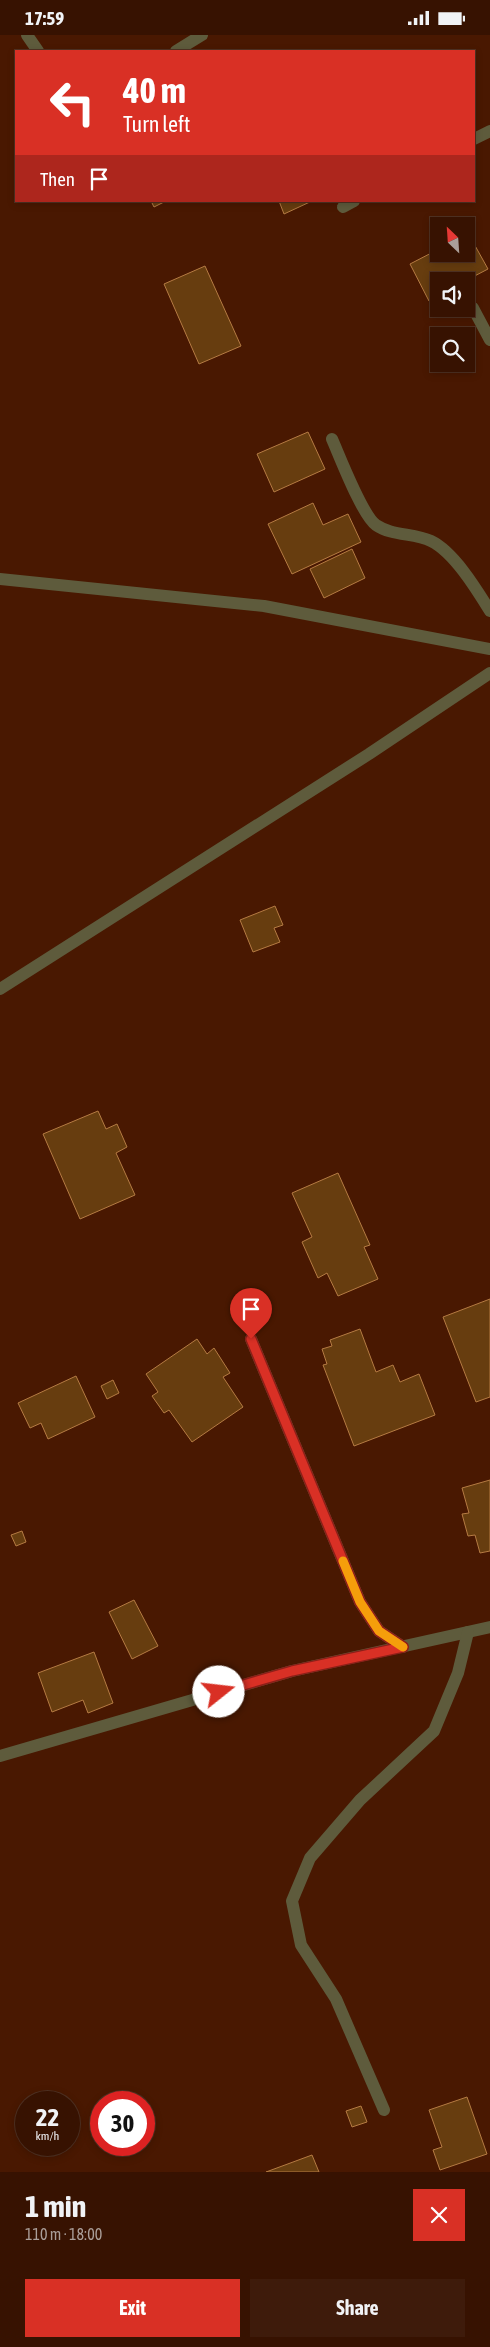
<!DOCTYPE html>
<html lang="en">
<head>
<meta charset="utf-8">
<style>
  body { margin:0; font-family:"Asap Condensed",sans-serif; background:#3e1b0b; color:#f1f3f6; height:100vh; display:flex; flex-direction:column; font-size:19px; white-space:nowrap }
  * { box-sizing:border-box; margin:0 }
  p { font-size:16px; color:#aa9e99 }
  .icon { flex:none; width:28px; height:28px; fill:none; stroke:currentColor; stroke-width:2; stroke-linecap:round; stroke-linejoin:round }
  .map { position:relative; height:2137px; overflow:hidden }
  .details { display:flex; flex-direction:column; background:#371201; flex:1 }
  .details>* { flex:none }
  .top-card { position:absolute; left:15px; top:15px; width:460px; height:152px; border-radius:0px; box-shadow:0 2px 8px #0003,0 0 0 1px #513223; background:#d93025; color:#fff; overflow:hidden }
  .needle { width:32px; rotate:335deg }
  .fabs { position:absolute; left:430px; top:182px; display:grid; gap:10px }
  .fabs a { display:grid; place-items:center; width:45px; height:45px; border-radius:0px; background:#371201; box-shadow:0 2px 8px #0003,0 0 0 1px #513223; font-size:25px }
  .speed { position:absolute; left:15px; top:2056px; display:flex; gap:10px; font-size:25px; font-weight:700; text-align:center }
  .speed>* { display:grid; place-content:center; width:65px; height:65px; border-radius:50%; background:#371201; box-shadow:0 2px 8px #0003,0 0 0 1px #513223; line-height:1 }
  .speed small { font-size:12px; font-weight:400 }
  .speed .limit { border:8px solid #d22; background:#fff; color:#111 }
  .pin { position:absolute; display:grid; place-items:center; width:42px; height:42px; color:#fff; margin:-51px -21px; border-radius:50% 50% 50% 0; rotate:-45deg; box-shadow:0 0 5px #0007 }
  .pin .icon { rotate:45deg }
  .me { position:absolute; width:55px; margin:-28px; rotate:74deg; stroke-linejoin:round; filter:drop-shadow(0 0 4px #0008) }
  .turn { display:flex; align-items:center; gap:18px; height:105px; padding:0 25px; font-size:22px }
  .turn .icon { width:65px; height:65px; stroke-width:2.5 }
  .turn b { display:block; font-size:35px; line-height:42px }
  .then { display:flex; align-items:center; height:48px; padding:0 25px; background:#0003; gap:10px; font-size:19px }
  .round { display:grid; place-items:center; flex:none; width:52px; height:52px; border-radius:0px; background:#3e1b0b }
  .overview { display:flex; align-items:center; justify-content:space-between; height:85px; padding:0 25px }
  h1 { font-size:30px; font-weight:700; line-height:38px }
  .cta { display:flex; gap:10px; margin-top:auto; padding:10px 25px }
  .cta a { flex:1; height:58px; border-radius:0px; background:#d93025; color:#fff; font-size:20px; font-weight:700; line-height:58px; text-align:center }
  .cta a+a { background:#3e1b0b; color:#f1f3f6 }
  .status { display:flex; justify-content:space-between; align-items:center; height:35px; padding:0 25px; background:#371201; direction:ltr }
  .status svg { height:14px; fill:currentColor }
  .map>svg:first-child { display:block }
</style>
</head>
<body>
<div class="status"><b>17:59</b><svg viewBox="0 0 49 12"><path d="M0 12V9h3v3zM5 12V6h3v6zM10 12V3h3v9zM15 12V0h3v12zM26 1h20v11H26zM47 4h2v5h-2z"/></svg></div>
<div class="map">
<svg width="490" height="2137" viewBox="0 0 490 2137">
  <rect width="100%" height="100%" fill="#491801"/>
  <g fill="#673d0f" stroke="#b57b43">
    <polygon points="151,166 166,166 154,172"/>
    <polygon points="279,166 312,166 284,179"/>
    <polygon points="468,198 488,234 465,246 439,246 439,260 429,266 410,229 439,214 439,219 466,219 466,199"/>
    <polygon points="205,231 241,311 199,329 164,249"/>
    <polygon points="308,397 325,434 274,457 257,419"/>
    <polygon points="313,468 323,490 348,479 361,507 292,539 268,489"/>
    <polygon points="352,514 365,543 324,563 310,534"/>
    <polygon points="275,871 283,890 274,893 280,907 253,917 240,885"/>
    <polygon points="98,1076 106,1094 117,1089 127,1112 116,1118 135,1160 80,1184 43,1099"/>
    <polygon points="338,1138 370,1210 364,1212 378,1244 338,1261 327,1238 318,1243 302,1207 312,1202 292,1158"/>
    <polygon points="490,1264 490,1362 476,1367 443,1282"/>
    <polygon points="360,1294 376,1337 393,1330 400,1347 419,1339 435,1380 354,1411 323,1330 327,1329 322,1314 332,1311 330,1305"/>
    <polygon points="197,1304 207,1319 214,1313 230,1338 223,1342 243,1372 192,1407 169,1375 164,1378 152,1361 158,1357 146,1339"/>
    <polygon points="76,1341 95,1382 48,1404 41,1388 30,1393 18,1368"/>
    <polygon points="113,1345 119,1358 107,1364 101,1351"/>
    <polygon points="490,1445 490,1516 480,1518 475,1500 468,1501 462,1479 469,1478 462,1453"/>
    <polygon points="22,1496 26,1507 16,1511 11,1500"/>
    <polygon points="134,1565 158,1611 132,1624 109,1577"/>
    <polygon points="94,1617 113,1668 88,1678 83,1665 52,1677 38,1638"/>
    <polygon points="467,2062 487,2119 440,2135 433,2115 442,2112 429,2075"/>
    <polygon points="361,2071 367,2087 352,2092 346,2076"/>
    <polygon points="312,2120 319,2137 266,2137"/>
  </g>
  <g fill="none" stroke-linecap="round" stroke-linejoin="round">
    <g stroke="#5e5b3c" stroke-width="12">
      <polyline points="27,0 38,16"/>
      <polyline points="176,16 202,0"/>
      <polyline points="474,104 490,96"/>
      <polyline points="343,172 354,166"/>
      <polyline points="473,273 490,305"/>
      <path d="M 332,404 C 340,422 362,480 376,490 C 392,501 414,498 431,506 C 454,517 477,555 490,576"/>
      <polyline points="0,544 264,571 490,614"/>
      <polyline points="0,954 369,719 490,638"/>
      <polyline points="251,1304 360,1567 379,1596 403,1612"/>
      <polyline points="0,1721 292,1636 490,1592"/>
      <polyline points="384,2075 336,1964 301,1910 292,1866 310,1823 360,1765 434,1696 458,1638 468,1597"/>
    </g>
  </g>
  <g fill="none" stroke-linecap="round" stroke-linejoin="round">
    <g stroke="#8d1f18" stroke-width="12">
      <polyline id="route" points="219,1657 292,1636 403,1612 379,1596 360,1567 251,1304"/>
    </g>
    <use href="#route" stroke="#d93025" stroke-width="9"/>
    <polyline stroke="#f59e0b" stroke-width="9" points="343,1526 360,1567 379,1596 403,1612"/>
  </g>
</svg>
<div class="fabs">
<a><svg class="needle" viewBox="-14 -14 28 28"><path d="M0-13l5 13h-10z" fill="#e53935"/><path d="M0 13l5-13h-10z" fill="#aa9e99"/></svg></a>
<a><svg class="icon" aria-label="sound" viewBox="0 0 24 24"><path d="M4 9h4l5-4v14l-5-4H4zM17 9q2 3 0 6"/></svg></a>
<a><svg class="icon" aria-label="search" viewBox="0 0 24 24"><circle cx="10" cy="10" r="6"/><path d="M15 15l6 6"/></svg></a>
</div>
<div class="speed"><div>22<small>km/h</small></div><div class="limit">30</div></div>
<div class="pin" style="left:251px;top:1304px;background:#d93025"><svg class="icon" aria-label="arrive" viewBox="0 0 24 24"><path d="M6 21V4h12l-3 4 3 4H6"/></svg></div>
<svg class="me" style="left:219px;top:1657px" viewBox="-20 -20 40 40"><circle r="19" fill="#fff"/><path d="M0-13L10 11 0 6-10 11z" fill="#d93025"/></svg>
<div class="top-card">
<div class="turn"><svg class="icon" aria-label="left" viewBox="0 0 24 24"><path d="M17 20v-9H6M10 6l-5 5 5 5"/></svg><div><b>40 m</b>Turn left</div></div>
<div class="then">Then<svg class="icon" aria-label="arrive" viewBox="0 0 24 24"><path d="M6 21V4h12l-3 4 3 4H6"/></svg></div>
</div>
</div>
<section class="details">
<div class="overview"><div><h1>1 min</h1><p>110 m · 18:00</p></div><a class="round" style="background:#d93025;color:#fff"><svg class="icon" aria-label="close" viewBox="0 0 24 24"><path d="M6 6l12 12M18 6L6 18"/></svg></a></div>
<div class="cta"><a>Exit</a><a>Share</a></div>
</section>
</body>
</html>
